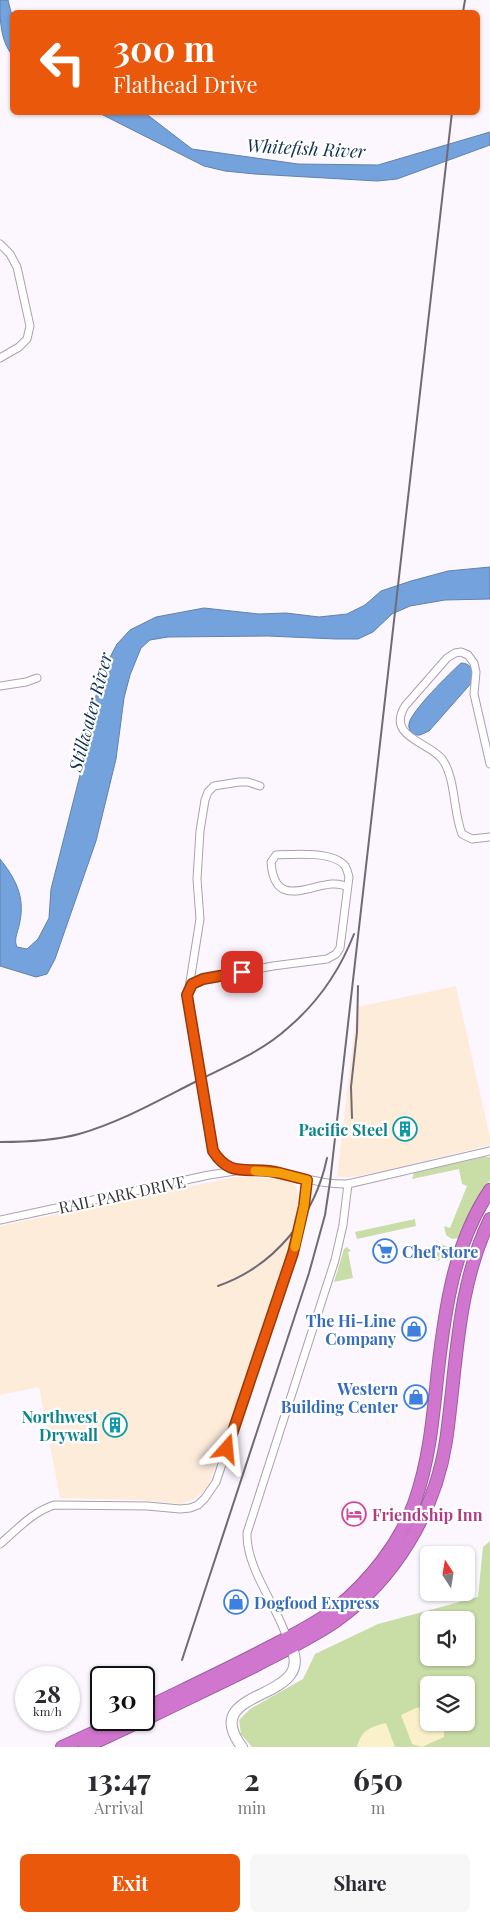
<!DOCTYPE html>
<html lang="en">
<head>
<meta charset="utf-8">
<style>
  body { margin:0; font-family:"Playfair Display",serif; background:#f7f7f7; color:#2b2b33; height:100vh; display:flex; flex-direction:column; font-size:19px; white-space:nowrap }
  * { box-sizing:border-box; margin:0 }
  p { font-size:16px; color:#7c7c81 }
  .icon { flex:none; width:28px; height:28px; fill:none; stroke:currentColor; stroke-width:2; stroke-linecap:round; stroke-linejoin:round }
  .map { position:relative; height:1747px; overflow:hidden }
  .sheet { display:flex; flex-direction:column; background:#fff; flex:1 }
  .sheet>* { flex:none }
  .hud { position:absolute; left:10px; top:10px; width:470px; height:105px; border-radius:8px; box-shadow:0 1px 4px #0004; background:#ea580c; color:#fff; overflow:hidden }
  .needle { width:32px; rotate:348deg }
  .buttons { position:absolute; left:420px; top:1546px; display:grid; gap:10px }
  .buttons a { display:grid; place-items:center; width:55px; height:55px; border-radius:8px; background:#fff; box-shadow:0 1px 4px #0004; font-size:25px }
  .speed { position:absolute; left:15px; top:1666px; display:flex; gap:10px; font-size:25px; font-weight:700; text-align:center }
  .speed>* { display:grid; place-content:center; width:65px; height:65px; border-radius:50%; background:#fff; box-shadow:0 1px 4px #0004; line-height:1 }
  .speed small { font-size:12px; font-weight:400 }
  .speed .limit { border:2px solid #111; border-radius:8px; background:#fff; color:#111 }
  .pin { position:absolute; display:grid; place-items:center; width:42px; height:42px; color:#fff; margin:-21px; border-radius:10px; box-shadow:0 2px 8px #0006 }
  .me { position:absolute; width:55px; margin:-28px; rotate:18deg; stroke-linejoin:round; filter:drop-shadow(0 0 4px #0008) }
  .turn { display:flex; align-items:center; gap:18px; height:105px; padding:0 20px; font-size:22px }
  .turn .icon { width:65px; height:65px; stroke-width:2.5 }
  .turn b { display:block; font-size:35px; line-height:42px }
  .eta { display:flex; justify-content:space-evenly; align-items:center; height:85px; text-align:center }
  .eta b { font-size:30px; font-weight:700; line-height:35px }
  .action { display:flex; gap:10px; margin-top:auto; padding:10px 20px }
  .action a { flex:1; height:58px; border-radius:8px; background:#ea580c; color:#fff; font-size:20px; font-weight:700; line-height:58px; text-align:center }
  .action a+a { background:#f7f7f7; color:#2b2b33 }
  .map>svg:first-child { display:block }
</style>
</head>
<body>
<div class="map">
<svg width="490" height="1747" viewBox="0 0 490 1747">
  <rect width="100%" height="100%" fill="#fcf7ff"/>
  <g fill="#feecdb">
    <polygon points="456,986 490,1138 490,1145 384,1171 352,1177 337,1177 357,1007"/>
    <polygon points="235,1177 255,1177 291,1181 296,1186 299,1199 290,1243 283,1265 209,1484 201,1494 190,1501 181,1504 138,1500 60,1498 39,1387 0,1395 0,1226"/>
  </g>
  <g fill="#c9dda7" fill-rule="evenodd">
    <polygon points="483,1157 490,1157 490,1180 473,1207 459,1238 452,1239 446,1235 444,1226 450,1228 467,1186 462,1184 459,1169 412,1179 414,1173"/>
    <polygon points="415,1219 416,1226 357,1239 355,1232"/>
    <polygon points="440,1244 452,1248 454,1252 451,1258 436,1261 434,1248 429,1248 429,1247"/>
    <polygon points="347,1247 351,1251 348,1252 353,1278 334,1282 344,1249"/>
    <path d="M 490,1541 L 490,1747 L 252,1747 L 241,1734 L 239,1720 L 250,1709 L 303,1679 L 315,1654 L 378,1624 L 478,1597 L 483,1547 ZM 429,1620 L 466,1620 L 466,1658 L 429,1658 ZM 429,1685 L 466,1685 L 466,1722 L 429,1722 Z"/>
  </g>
  <g fill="#faf0ca">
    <polygon points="426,1706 429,1707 429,1722 445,1723 444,1737 422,1747 412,1744 401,1715 416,1708"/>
    <path d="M 386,1723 L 395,1747 L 357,1747 C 361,1730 370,1727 386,1723 Z"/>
  </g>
  <g fill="#73a2dd" stroke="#6181ac">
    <path d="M 0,0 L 8,0 L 12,16 L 12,55 C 0,39 0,20 0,0 Z"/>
    <polygon points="99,113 145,113 192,149 298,164 378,165 490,132 490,145 397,179 377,181 255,174 225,171 204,166"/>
    <path d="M 490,567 L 490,599 L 445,600 L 410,606 L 392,614 L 373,632 L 358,639 L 336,639 L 268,636 L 168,637 L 150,640 L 141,648 L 130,675 L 124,698 L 116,759 L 96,841 L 55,959 L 47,974 L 36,977 L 0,966 L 0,859 C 15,878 25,896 20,921 C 19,930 13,939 17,947 L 27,949 L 38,939 L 49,918 L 51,889 L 80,775 L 100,676 L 117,644 L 130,630 L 156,617 L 204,608 L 259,614 L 286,613 L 319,617 L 347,614 L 365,605 L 381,591 L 411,581 L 448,571 Z"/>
    <path d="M 461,663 C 471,663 474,671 474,680 L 429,731 L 420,735 L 413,735 C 411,731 408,729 409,724 C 410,712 451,672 461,663 Z"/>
  </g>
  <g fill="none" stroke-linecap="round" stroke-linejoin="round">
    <g stroke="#aba0b2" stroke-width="9">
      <g id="street">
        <polyline points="0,244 10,254 17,267 30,326 27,339 19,347 0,358"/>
        <polyline points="0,686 26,682 37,678"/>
        <path d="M 490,764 L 474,694 L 476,672 L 474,663 L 468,655 L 461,652 L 455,653 L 447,658 L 405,706 C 386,737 429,742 442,759 C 456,778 453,812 462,834 L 472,839 L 490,837"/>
        <path d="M 347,887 C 323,872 275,919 271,862 L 276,855 C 294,854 334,851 345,866 C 347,869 348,874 349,877 L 340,948 L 336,954 L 327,959 L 273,966 L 203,979 L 192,984 L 187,995 L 213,1151 C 219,1160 222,1165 233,1168 C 247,1173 264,1170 279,1173 C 302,1177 324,1185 348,1184 L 490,1151"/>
        <polyline points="189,988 200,919 197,879 200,831 205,800 208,792 214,786 239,782 248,782 260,786"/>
        <polyline points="0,1220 209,1175 235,1171"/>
        <path d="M 0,1544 C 18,1529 31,1513 54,1505 L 147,1506 L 180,1509 L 190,1508 L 198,1505 L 205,1498 L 216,1482 L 293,1253 L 304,1207 L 307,1180"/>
        <path d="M 287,1638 C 276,1604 246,1568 247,1533 L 335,1260 L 343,1225 L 348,1184"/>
      </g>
    </g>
    <g stroke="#aba0b2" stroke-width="12">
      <path id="secondary" d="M 242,1747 C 195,1685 323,1704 289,1642"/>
    </g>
    <g stroke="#9b5f9b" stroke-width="14">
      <g id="highway">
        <path d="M 144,1709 C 185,1689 226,1670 266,1649 C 289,1637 314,1625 335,1609 C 369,1582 401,1542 415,1501 C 430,1458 433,1415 438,1370 C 445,1309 454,1243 490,1190"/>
        <path d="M 144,1720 C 180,1702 217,1685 253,1667 C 281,1652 310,1639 336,1621 C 395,1579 435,1512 446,1441 C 457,1366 456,1289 490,1219"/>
        <polyline points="62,1747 121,1720"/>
        <polyline points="85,1747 143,1720"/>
      </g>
    </g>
    <use href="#street" stroke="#fff" stroke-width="7"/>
    <use href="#secondary" stroke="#fff" stroke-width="10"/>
    <use href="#highway" stroke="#d176cf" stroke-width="12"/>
    <g stroke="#706b73" stroke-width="2">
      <polyline points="463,12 465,0"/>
      <polyline points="352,1118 351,1087 357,1032 358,986"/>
      <path d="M 0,1142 C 27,1142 53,1141 79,1134 C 121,1122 159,1100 197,1081 C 229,1065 263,1051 289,1027 C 318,1002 340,970 354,934"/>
      <path d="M 218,1286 C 275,1266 315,1216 327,1158"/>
      <polyline points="182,1660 309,1273 325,1215 330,1182 452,112"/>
    </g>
  </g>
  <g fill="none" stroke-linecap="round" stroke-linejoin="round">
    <g stroke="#983908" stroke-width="12">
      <path id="route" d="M 227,1449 L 293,1253 L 304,1206 L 307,1180 C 294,1177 282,1173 269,1171 C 243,1168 229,1176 213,1151 L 187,995 L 192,984 L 203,979 L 242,972"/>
    </g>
    <use href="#route" stroke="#ea580c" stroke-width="9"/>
    <polyline stroke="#f59e0b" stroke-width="9" points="255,1171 280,1173 307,1180 304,1206 295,1247"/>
  </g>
  <defs>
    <g id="building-ring" transform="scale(1.25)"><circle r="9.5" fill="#fff" stroke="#0f9aa8" stroke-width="1.5"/><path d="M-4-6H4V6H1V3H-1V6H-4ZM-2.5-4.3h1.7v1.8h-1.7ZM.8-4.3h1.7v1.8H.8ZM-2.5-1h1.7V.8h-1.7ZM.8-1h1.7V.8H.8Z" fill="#0f9aa8"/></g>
    <g id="supermarket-ring" transform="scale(1.25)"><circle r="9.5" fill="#fff" stroke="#3f7fe0" stroke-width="1.5"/><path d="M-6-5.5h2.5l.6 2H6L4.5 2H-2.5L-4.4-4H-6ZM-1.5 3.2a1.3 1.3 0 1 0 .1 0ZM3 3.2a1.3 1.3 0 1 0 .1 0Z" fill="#3f7fe0"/></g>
    <g id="shop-ring" transform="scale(1.25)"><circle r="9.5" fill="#fff" stroke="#3f7fe0" stroke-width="1.5"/><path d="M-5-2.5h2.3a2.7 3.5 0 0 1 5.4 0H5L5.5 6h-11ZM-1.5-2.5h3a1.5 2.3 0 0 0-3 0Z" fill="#3f7fe0"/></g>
    <g id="hotel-ring" transform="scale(1.25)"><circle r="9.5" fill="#fff" stroke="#d1479c" stroke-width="1.5"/><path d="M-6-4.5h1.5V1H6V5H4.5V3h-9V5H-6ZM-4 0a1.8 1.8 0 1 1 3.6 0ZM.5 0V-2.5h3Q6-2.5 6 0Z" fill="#d1479c"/></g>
  </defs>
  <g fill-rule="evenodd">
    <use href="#building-ring" x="405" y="1129"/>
    <use href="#supermarket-ring" x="385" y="1251"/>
    <use href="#shop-ring" x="414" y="1329"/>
    <use href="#shop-ring" x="416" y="1397"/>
    <use href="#building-ring" x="115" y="1425"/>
    <use href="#hotel-ring" x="354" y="1514"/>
    <use href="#shop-ring" x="236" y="1602"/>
  </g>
  <g text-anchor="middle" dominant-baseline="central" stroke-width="4.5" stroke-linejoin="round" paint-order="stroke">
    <g font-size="16" font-weight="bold" fill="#0d838f" stroke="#fff" text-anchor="end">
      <text x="388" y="1129">Pacific Steel</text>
      <text x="98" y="1416">Northwest<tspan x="98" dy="18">Drywall</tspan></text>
    </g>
    <g font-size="16" fill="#38333b" stroke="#fff">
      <text transform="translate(122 1194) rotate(-12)">RAIL PARK DRIVE</text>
    </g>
    <g font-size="16" font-weight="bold" fill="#366cbe" stroke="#fff" text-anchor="start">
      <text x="402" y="1251">Chef'store</text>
      <text x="396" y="1320" text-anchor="end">The Hi-Line<tspan x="396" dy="18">Company</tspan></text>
      <text x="398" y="1388" text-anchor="end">Western<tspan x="398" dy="18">Building Center</tspan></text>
      <text x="254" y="1602">Dogfood Express</text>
    </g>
    <g font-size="16" font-weight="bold" fill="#b23c85" stroke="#fff" text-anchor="start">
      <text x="372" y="1514">Friendship Inn</text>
    </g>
    <g font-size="18" font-style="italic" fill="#0e2e54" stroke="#fff">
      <text transform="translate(306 148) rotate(3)">Whitefish River</text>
      <text transform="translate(90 712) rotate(-75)">Stillwater River</text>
    </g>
  </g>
</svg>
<div class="buttons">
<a><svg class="needle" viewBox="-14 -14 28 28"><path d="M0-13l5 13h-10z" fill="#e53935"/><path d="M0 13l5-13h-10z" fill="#7c7c81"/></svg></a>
<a><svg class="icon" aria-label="sound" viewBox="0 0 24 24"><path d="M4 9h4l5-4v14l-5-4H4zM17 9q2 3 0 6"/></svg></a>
<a><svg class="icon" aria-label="layers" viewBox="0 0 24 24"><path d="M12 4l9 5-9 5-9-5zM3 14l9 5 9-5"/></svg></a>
</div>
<div class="speed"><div>28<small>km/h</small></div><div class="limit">30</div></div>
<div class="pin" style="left:242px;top:972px;background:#d93025"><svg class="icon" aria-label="arrive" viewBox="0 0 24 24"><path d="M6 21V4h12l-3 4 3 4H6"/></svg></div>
<svg class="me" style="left:227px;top:1449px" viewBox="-20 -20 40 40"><path d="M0-17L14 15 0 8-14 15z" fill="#ea580c" stroke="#fff" stroke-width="4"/></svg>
<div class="hud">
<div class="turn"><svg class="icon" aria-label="left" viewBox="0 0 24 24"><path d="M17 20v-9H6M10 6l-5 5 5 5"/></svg><div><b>300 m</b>Flathead Drive</div></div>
</div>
</div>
<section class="sheet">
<div class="eta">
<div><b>13:47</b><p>Arrival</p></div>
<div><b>2</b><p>min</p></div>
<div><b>650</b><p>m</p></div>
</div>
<div class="action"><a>Exit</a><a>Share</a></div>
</section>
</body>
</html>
